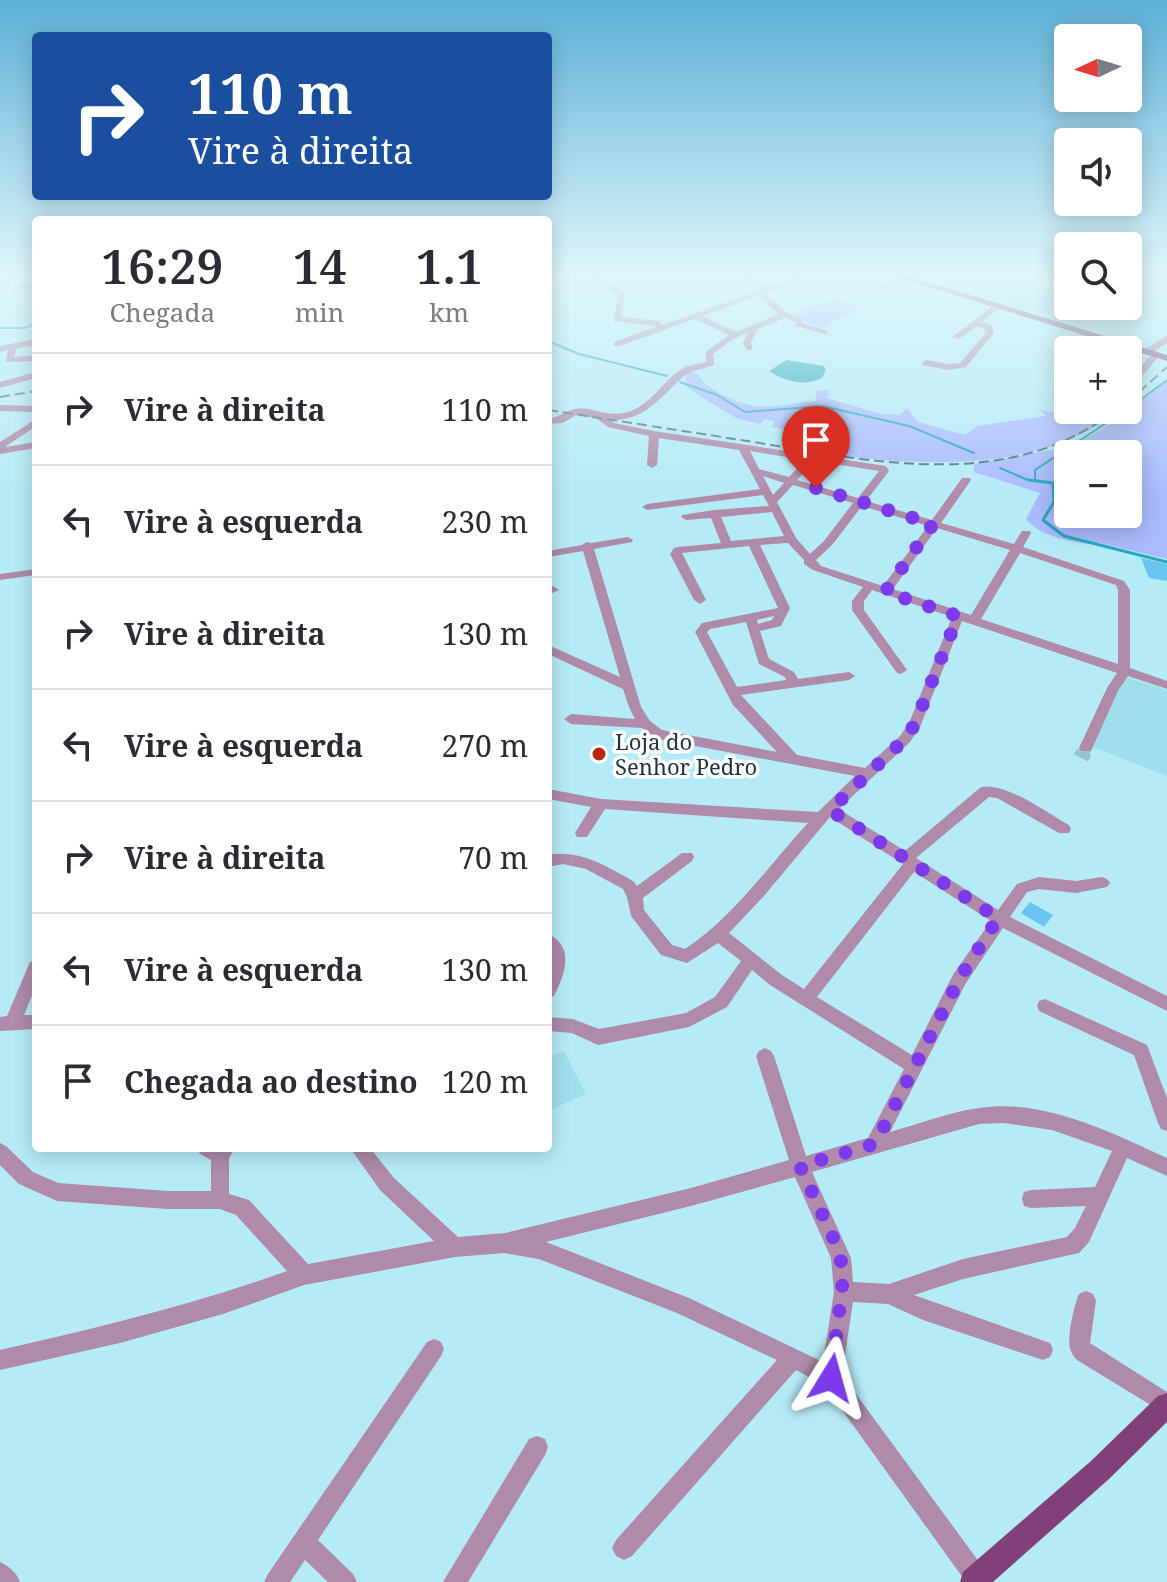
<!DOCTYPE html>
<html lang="pt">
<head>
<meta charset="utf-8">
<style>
  body { margin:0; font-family:"Noto Serif",serif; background:#f7f7f7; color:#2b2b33; height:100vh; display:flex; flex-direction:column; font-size:30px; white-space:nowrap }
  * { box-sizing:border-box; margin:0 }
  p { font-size:26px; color:#7c7c81 }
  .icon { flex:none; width:44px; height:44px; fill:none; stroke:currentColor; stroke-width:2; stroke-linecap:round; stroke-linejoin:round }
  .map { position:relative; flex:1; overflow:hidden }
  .sheet { position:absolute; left:32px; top:216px; width:520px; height:936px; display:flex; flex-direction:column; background:#fff; border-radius:8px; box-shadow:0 4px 20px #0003 }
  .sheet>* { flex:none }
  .top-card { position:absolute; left:32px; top:32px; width:520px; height:168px; border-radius:8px; box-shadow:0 4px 20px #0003; background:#1a4fa0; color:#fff; overflow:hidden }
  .needle { width:52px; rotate:266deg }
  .tools { position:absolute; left:1054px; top:24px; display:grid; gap:16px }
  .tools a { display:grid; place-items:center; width:88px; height:88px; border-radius:8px; background:#fff; box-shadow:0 4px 20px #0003; font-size:40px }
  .pin { position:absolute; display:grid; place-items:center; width:68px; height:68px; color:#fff; margin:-82px -34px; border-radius:50% 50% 50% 0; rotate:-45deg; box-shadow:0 0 8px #0007 }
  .pin .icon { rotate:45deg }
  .me { position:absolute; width:88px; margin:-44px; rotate:8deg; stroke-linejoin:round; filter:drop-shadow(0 0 6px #0008) }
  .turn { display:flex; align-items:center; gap:28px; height:168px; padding:0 24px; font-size:36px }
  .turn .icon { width:104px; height:104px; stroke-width:2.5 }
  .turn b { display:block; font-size:56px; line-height:68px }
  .eta { display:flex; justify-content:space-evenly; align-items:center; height:136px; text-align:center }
  .eta b { font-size:48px; font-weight:600; line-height:56px }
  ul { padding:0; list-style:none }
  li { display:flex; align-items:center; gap:24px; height:112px; padding:0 24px; border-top:2px solid #e1e1e2 }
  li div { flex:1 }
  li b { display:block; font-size:30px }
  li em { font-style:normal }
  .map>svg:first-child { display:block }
</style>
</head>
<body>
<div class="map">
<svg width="1167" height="1582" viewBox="0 0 1167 1582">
  <rect width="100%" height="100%" fill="#b5ebf7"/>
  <g fill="#9fdfec">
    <polygon points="948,275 1012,275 1068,297 1046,313 1035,312 938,283"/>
    <polygon points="1125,677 1167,690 1167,776 1093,747"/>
    <polygon points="564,1051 586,1094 548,1111 548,1058"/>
  </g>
  <g fill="#aabbfd" fill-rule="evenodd">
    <polygon points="833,299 861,308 821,328 789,314"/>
    <path d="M 684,364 C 698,370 700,381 711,388 C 756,416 770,405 816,401 L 816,391 L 830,390 L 827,398 L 881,414 L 900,415 L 907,408 L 918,422 L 965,435 L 977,426 L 1046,416 L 1040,410 L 1066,414 L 1118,410 C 1034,481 889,464 788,448 L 792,432 L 772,427 L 775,422 L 765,419 L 760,424 L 736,418 L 687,388 Z"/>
    <path d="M 1167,381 L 1167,559 L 1099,543 C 1082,547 1036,535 1026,519 L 1040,493 L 974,472 L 974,464 L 1072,446 L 1109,425 ZM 1068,454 L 1128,454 L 1128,514 L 1068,514 Z"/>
  </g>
  <path fill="#28a8be" d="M 787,360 L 823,366 L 826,370 L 822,378 C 805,387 784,381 769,371 Z"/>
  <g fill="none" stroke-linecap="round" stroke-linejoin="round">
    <g stroke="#28a8be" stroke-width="2">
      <polyline points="548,281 557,275"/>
      <polyline points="0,328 25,328 36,323"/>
      <polyline points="548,341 579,354 667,376"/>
      <polyline points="680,382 717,395 745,412 822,406 909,426 974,453"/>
      <polyline points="1128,409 1167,380"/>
      <polyline points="1000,468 1028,480 1046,482"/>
      <polyline points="1035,479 1035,470 1126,410"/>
    </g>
    <polyline stroke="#28a8be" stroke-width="3" points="1029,480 1053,483 1054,502 1043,520 1064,536 1167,562"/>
    <polygon fill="#28a8be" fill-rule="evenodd" points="1151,275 1161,275 1167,280 1167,287"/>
  </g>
  <g fill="#6ac5f3">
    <polygon points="1141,558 1167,564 1167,581 1149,578"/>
    <polygon points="1030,902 1053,915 1044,927 1021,913"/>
  </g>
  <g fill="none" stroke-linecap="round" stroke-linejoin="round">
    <polyline stroke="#97c6d1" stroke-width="12" stroke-dasharray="12 6" stroke-linecap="butt" points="1083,754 1086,748"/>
    <polyline stroke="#97c6d1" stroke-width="16" stroke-dasharray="16 8" stroke-linecap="butt" points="1081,758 1084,752"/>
    <g fill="#af8aa9" fill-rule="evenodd">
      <path d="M 588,275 L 598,275 L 625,293 L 621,317 L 659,321 L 663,325 L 760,290 L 732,275 L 743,275 L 768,287 L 801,275 L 813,275 L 765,293 L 787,313 L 802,318 L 803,323 L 827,331 L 827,335 L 796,326 L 795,321 L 785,318 L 758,329 L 751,343 L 753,350 L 747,350 L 743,343 L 748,332 L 729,342 L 713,354 L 714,365 C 705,369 692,369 684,376 C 661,396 646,421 611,420 L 614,423 L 654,431 L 886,466 L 889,471 L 866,501 L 932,520 L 962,478 L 970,478 L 971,480 L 941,523 L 1014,544 L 1022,531 L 1030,531 L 1031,533 L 1023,547 L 1124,581 L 1130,590 L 1130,668 L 1167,681 L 1167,689 L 1128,676 L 1119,689 L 1091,751 L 1081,751 L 1079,748 L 1107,688 L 1117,673 L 962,621 L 920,727 L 910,742 L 839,809 L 905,851 L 981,787 C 1006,782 1047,813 1069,825 L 1071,829 L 1069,833 L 1059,833 L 997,798 L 989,797 L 916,858 L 998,910 L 1017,884 L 1039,877 L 1076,881 L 1102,877 L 1107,879 L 1110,883 L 1107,887 L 1076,893 L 1039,889 L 1027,892 L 1010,917 L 1167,996 L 1167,1011 L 1003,928 L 966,983 L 890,1132 C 919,1124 950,1112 979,1108 C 1044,1098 1110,1132 1167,1158 L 1167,1176 L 1127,1158 L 1089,1242 L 1079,1253 L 963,1279 L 914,1295 L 1050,1343 L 1053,1350 L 1050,1357 L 1043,1360 L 923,1320 L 888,1304 L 853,1302 L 842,1375 L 985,1570 L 989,1578 L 987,1582 L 966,1582 L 824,1385 L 796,1370 L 632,1556 L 624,1560 L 616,1556 L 612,1548 L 616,1540 L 777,1360 L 677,1313 L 539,1259 L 504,1253 L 455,1257 L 304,1285 L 223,1314 L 120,1343 L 0,1370 L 0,1350 C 97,1328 193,1305 287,1271 L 236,1215 L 220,1209 L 168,1209 L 57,1201 L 19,1184 L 0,1165 L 0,1143 L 6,1146 L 33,1172 L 58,1183 L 168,1191 L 211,1191 L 211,1160 L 200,1154 L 197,1148 L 235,1148 L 229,1158 L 229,1194 L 249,1200 L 308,1264 L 434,1241 L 380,1190 L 350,1148 L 370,1148 L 394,1178 L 458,1237 L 505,1233 L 691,1188 L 789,1160 L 756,1056 L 759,1051 L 765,1048 L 771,1051 L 774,1056 L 806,1156 L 868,1138 L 904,1069 L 770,985 L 752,970 L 727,1007 L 689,1027 L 598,1045 L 572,1033 L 548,1031 L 548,1017 L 573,1019 L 599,1029 L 686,1013 L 715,997 L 741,961 L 718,943 L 687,963 L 661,955 L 631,916 L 627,897 L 623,889 L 586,869 L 563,864 L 548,867 L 548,855 C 580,849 606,866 633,881 L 637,886 L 682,853 L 692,853 L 694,857 L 692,861 L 643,898 L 644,910 L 672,945 L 685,949 C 735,916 768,866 808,823 L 605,809 L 587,837 L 577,837 L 575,833 L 591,807 L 548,799 L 548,789 L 601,799 L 818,812 L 855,776 L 658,739 L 642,728 L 571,724 L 564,719 L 571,714 L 635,719 L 629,707 L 623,689 L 548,654 L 548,645 L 620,677 L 583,551 L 548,557 L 548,551 L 582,545 L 587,542 L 591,543 L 628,537 L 633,540 L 632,542 L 594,549 L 641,707 L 650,721 L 662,730 L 777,752 L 733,705 L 695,632 L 702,623 L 778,608 L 749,546 L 682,553 L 706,600 L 700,604 L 694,600 L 670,554 L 674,548 L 678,547 L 721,543 L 711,518 L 686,520 L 681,517 L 682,515 L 714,510 L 769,506 L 763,495 L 647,510 L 642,507 L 647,504 L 760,489 L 739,450 L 659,438 L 657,465 L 652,468 L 647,465 L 649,436 L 608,427 L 596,418 L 576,415 L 563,423 L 548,424 L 548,418 C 559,418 562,413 571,410 C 593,403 610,424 639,407 C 656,397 666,378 682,369 C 689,365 699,364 706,362 L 706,352 L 729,335 L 694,319 L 620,346 L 614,346 L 614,342 L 658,326 L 613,321 L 618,296 ZM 758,296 L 779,314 L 736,332 L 702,316 ZM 750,451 L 805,460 L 789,477 L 759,469 ZM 815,461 L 879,471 L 858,498 L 797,480 ZM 763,476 L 784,483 L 773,495 ZM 793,485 L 853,503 L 824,541 L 810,554 L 796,538 L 777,502 ZM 862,506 L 928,526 L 883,586 L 821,566 L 816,560 L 832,545 ZM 772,512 L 784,536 L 731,541 L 721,517 ZM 937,528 L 1010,550 L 971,615 L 893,589 ZM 788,543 L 804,560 L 804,564 L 813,570 L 863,587 L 852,601 L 852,610 L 897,673 L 901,674 L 907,670 L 864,610 L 864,601 L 872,590 L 952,617 L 909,723 L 900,736 L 865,768 L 797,755 L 741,695 L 849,680 L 855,676 L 849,672 L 798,679 L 794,672 L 769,659 L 760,631 L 781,626 L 790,608 L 760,545 ZM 1020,553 L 1116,585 L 1118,590 L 1118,664 L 981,619 ZM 774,616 L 772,620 L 758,624 L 757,620 ZM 746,622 L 759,664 L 785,677 L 786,680 L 737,687 L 707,632 L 710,629 ZM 830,817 L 903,864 L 804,989 L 782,975 L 729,933 L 763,897 ZM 914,872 L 991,921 L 954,973 L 912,1055 L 817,997 ZM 1004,1123 L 1052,1130 L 1112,1151 L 1095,1187 L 1031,1190 L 1024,1192 L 1022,1199 L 1024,1206 L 1031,1208 L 1086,1206 L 1075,1228 L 1067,1237 L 963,1259 L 889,1284 L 853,1282 L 851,1258 L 812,1172 L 979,1124 ZM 795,1177 L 831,1258 L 834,1292 L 823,1362 L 689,1298 L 546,1242 L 691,1206 Z"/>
      <polygon points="897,275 904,277 889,289 875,285 879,283 885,284"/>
      <polygon points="36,280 36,285 14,291 10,289"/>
      <polygon points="997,303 1004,305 982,322 991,325 994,333 966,367 948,370 923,365 922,363 926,360 948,364 960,363 986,333 984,329 977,326 959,339 952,337"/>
      <polygon points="1167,336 1167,343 1153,352 1147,352 1147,348"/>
      <polygon points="36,339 36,345 17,348 14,357 36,355 36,361 6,362 8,350 0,352 0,346"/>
      <polygon points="1153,353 1160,355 1131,389 1128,390 1128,381"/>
      <polygon points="36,372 36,378 0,388 0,382"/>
      <polygon points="0,405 36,406 36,412 0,411"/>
      <polygon points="36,419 36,426 5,447 36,442 36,448 0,454 0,442"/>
      <polygon points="36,569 36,575 0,580 0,574"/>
      <polygon points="553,586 559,590 548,595 548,587"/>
      <path d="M 548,934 C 576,947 564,976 554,996 L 548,998 L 550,959 Z"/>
      <polygon points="36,960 36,986 24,1015 36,1015 36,1029 0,1031 0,1017 7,1016 30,962"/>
      <polygon points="1045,999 1147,1045 1167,1098 1167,1131 1161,1129 1158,1123 1134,1055 1039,1011 1037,1006 1039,1001"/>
      <path d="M 1086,1291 L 1093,1294 L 1096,1301 L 1090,1343 L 1167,1392 L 1167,1415 L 1077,1360 C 1074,1357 1071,1353 1070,1348 C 1067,1338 1074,1305 1079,1294 Z"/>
      <polygon points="434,1339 441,1342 444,1349 441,1356 318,1540 353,1574 357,1582 328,1582 305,1560 290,1582 264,1582 268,1574 427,1342"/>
      <polygon points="537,1436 545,1439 548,1447 545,1455 468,1582 443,1582 529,1439"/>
      <path d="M 0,1562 C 10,1567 16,1572 20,1582 L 0,1582 Z"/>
    </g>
    <g fill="#814178" fill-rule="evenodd">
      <polygon points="891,275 905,275 1167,355 1167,361"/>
      <polygon points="1167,1393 1167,1422 1109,1479 993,1582 960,1582 963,1572 1091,1461 1158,1396"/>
    </g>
    <g stroke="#55767d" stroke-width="2" stroke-dasharray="10 5" stroke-linecap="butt">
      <polyline points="0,397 36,391"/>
      <polyline points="1128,402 1167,367"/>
      <path d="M 548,410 C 612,420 677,430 741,440 C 835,455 943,480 1037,451 C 1067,442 1092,427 1118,410"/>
    </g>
  </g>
  <linearGradient id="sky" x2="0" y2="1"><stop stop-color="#5bafd7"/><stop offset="0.55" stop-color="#def6fb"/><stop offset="1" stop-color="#def6fb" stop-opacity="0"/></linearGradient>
  <rect width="1167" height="497" fill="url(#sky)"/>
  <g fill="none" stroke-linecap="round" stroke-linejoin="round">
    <polyline stroke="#7c3aed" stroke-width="14" stroke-dasharray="0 25.2" points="816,488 933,524 885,592 958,616 915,724 905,739 830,810 998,918 960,978 875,1144 800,1166 836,1244 844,1272 831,1378"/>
  </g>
  <circle fill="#b5290d" stroke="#fff" stroke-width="3" cx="599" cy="754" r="8"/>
  <g text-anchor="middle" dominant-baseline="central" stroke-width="7" stroke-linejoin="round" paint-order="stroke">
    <g font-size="22" fill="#1e3438" stroke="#fff" text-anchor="start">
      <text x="615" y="741">Loja do<tspan x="615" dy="25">Senhor Pedro</tspan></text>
    </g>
  </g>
</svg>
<div class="tools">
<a><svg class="needle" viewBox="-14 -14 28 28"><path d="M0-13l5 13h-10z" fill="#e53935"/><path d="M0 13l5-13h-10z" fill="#7c7c81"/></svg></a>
<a><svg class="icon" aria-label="sound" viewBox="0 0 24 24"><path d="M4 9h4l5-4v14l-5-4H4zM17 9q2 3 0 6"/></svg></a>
<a><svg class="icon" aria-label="search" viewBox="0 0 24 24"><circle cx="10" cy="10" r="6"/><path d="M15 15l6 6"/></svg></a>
<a>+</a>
<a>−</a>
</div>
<div class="pin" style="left:816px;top:488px;background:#d93025"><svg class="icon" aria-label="arrive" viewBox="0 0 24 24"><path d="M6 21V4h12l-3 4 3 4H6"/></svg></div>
<svg class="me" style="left:831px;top:1378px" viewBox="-20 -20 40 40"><path d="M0-17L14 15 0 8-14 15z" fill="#7c3aed" stroke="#fff" stroke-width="4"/></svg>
<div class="top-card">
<div class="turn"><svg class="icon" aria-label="right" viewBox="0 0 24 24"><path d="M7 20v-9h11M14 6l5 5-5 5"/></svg><div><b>110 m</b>Vire à direita</div></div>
</div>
<section class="sheet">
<div class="eta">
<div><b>16:29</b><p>Chegada</p></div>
<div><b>14</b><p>min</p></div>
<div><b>1.1</b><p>km</p></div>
</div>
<ul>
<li><svg class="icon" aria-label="right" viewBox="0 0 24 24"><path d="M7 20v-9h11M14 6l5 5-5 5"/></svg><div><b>Vire à direita</b></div><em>110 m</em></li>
<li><svg class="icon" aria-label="left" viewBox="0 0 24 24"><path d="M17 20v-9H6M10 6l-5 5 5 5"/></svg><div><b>Vire à esquerda</b></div><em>230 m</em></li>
<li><svg class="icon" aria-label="right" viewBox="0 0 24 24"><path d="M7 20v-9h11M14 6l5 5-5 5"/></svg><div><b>Vire à direita</b></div><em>130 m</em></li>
<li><svg class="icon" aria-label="left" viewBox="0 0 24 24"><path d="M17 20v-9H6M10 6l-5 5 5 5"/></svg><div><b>Vire à esquerda</b></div><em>270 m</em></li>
<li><svg class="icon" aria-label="right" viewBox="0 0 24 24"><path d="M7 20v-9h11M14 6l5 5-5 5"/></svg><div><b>Vire à direita</b></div><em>70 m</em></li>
<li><svg class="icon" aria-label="left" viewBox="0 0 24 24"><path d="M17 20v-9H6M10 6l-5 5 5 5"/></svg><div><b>Vire à esquerda</b></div><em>130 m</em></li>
<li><svg class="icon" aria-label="arrive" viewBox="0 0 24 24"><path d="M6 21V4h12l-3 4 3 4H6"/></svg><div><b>Chegada ao destino</b></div><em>120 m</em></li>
</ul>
</section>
</div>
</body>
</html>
